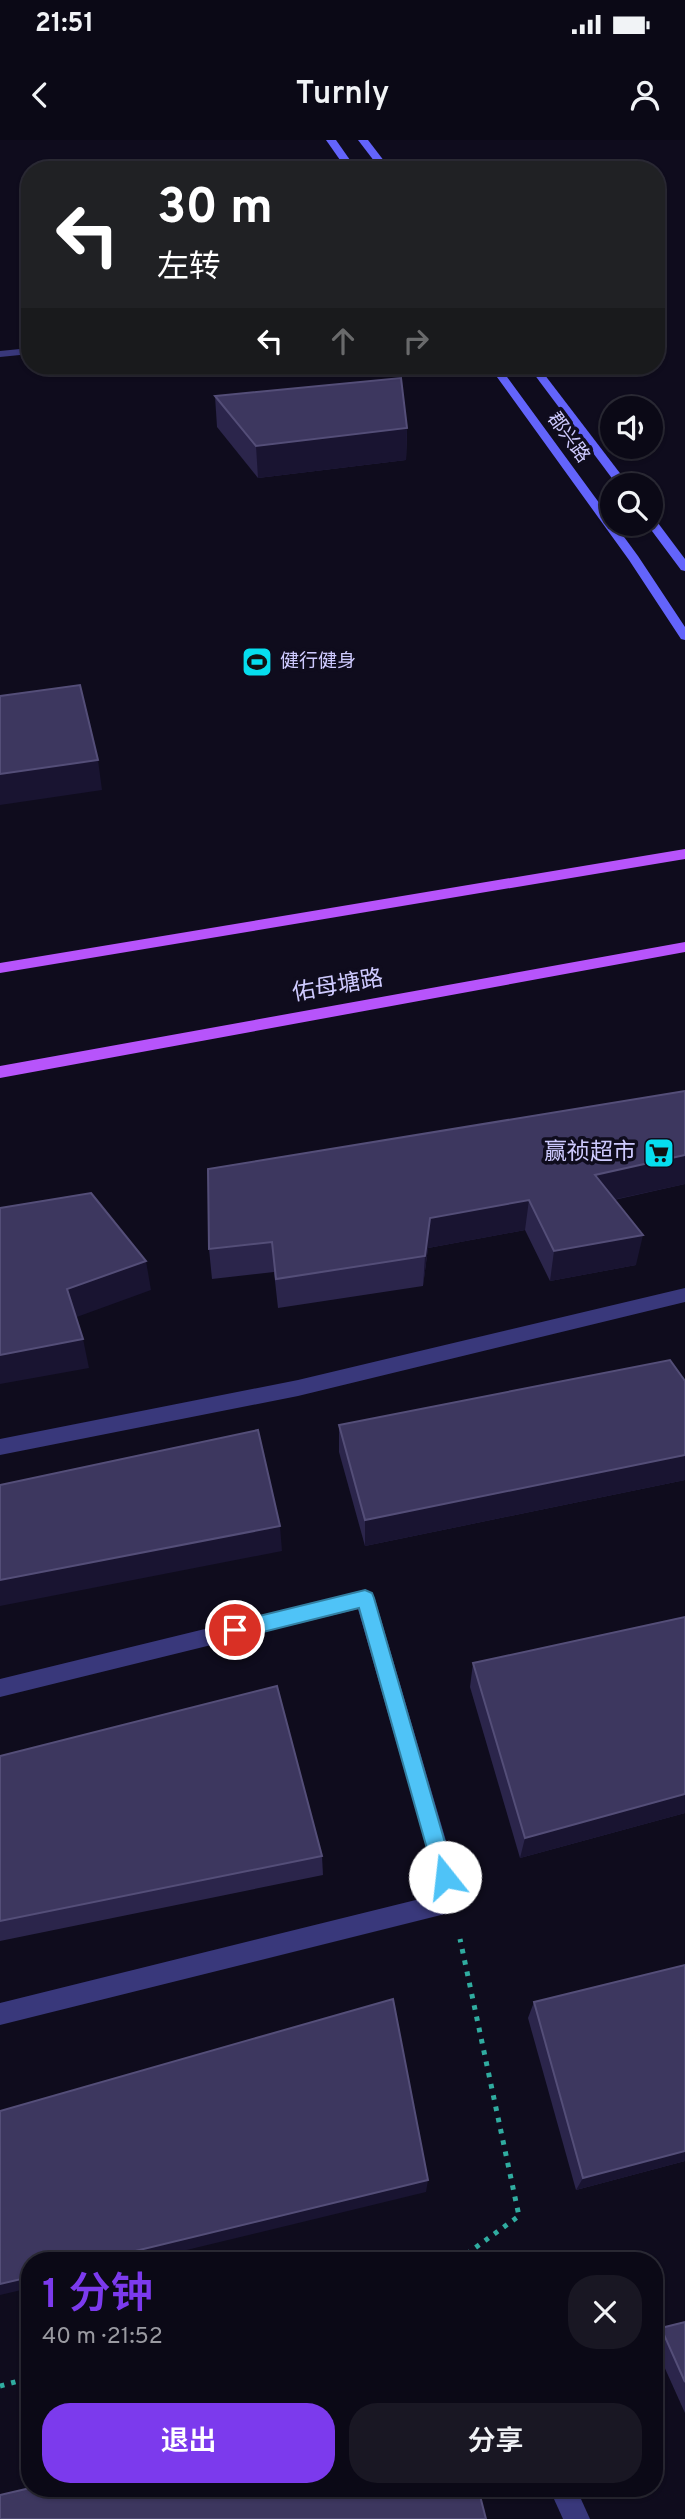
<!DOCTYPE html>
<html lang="zh">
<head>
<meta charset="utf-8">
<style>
  body { margin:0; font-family:Overpass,"Noto Sans SC",sans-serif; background:#191723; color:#f1f3f6; height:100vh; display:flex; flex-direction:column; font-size:26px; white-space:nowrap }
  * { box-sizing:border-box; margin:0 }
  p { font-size:23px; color:#9a9aa1 }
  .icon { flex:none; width:38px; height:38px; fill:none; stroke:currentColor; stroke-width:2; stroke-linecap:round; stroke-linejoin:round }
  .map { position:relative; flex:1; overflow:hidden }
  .side { position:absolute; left:21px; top:2112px; width:642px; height:245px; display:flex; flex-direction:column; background:#0b0916; border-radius:28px; box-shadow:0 2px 5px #0004,0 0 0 2px #2b2a35 }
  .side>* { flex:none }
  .hud { position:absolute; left:21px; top:21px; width:644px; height:214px; border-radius:28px; box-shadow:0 2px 5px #0004,0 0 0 2px #2b2a35; background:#202124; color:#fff; overflow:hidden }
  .buttons { position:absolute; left:600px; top:256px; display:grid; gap:14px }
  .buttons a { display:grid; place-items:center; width:63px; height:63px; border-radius:50%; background:#0b0916; box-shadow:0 2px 5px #0004,0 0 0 2px #2b2a35; font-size:35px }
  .pin { position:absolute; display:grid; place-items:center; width:60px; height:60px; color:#fff; margin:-30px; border:4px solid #fff; border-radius:50%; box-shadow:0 2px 7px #0007 }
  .me { position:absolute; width:77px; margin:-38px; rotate:344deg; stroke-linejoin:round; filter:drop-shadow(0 0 5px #0008) }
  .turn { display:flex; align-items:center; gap:24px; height:147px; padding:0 21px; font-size:32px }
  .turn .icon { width:91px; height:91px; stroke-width:2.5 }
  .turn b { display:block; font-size:49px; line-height:60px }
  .lanes { display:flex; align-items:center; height:66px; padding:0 21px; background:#0003; justify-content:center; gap:35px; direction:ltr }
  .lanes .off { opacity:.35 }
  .round { display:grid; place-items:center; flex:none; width:74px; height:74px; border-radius:28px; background:#191723 }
  .headline { display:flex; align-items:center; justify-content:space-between; height:119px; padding:0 21px }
  h1 { font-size:42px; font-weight:600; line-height:52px; color:#7c3aed }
  .button { display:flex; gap:14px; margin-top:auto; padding:14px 21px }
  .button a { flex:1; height:80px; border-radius:28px; background:#7c3aed; color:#fff; font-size:28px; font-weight:600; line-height:80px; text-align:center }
  .button a+a { background:#191723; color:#f1f3f6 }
  .status { display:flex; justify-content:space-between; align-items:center; height:49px; padding:0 35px; background:#0b0916; direction:ltr }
  .status svg { height:19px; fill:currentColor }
  header { display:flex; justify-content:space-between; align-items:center; height:91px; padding:0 21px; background:#0b0916; font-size:32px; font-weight:600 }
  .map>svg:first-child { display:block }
</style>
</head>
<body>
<div class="status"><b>21:51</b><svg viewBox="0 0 49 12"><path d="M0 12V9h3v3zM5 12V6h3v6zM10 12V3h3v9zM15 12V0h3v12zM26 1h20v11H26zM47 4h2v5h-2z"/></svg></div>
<header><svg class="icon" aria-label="back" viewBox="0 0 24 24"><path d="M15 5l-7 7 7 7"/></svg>Turnly<svg class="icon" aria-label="person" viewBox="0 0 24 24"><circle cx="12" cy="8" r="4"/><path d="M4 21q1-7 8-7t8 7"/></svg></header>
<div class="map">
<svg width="685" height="2379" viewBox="0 0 685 2379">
  <rect width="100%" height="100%" fill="#0f0c1d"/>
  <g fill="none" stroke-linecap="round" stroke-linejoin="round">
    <g stroke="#30aca0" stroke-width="5" stroke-dasharray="4.5 7" stroke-linecap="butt">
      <polyline points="457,2121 519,2076 460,1799"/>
      <polyline points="0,2246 30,2238"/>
    </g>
    <g fill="#39387b" fill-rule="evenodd">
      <polygon points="30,208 30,214 0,217 0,211"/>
      <polygon points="685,1148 685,1162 298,1256 0,1315 0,1299 298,1240"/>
      <polygon points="365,1450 372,1453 375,1459 464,1762 461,1770 0,1885 0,1863 440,1754 358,1469 0,1557 0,1539"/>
      <polygon points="549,2348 576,2348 590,2379 563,2379"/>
    </g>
    <g fill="#6364fb" fill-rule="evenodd">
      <polygon points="326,0 336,0 357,30 347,30"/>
      <polygon points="358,0 368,0 391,30 381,30"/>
      <polygon points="489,226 499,226 638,416 685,487 685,500 681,499 629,420"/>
      <polygon points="528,226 538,226 629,345 617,345"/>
      <polygon points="651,378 655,379 685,419 685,431 681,430 646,383 651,383"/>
    </g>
    <g fill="#b754fb" fill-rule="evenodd">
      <polygon points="685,709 685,719 0,833 0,823"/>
      <polygon points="685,802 685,812 0,938 0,926"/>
    </g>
  </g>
  <g fill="#2b254b">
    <polygon points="215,256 407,288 406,320 258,338 217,287"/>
    <polygon points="685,951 685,1044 614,1060 636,1125 550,1141 525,1090 428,1108 423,1146 278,1168 274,1132 212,1139 209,1109"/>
    <polygon points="685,1241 685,1340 365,1406 339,1312 339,1285"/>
    <polygon points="685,1477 685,1673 520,1718 470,1547 473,1523"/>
    <polygon points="0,1616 322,1716 323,1735 0,1801"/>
    <polygon points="685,1825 685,2021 576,2050 528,1878 534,1862"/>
    <polygon points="685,2182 685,2273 654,2204 654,2193 661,2188"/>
  </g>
  <g fill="#191431">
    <polygon points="407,288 406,320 258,338 256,306"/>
    <polygon points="98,620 102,650 0,665 0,634"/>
    <polygon points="685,1015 685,1044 589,1065 595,1035"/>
    <polygon points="529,1060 525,1090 428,1108 423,1146 425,1116 430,1078"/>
    <polygon points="643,1095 636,1125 550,1141 554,1111"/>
    <polygon points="146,1121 151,1150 74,1178 67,1149"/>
    <polygon points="83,1199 89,1228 0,1244 0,1215"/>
    <polygon points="685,1315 685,1340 365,1406 365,1380"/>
    <polygon points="280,1386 282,1411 0,1466 0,1440"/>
    <polygon points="685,1654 685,1673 520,1718 525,1698"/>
    <polygon points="685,2011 685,2021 576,2050 583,2038"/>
    <polygon points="428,2040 426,2052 141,2121 94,2121"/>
    <polygon points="30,2137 30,2148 0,2155 0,2144"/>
  </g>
  <g fill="#3d375f" stroke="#544e78" stroke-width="2">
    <polygon points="401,238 407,288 256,306 215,256"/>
    <polygon points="80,545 98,620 0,634 0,556"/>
    <polygon points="685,951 685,1015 595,1035 643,1095 554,1111 529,1060 430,1078 425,1116 276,1139 272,1102 209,1109 208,1029"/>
    <polygon points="91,1053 146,1121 67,1149 83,1199 0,1215 0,1068"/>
    <polygon points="670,1220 685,1241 685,1315 365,1380 339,1285"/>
    <polygon points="258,1290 280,1386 0,1440 0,1345"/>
    <polygon points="685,1477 685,1654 525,1698 473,1523"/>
    <polygon points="277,1546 322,1716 0,1781 0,1616"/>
    <polygon points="685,1825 685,2011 583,2038 534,1862"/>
    <polygon points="393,1859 428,2040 94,2121 30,2121 30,2137 0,2144 0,1971"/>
    <polygon points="685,2182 685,2242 661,2188"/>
    <polygon points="30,2348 478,2348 486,2379 0,2379 0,2355"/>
  </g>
  <polygon fill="#4fc3f7" stroke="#337fa1" stroke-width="2" points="365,1450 372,1453 374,1458 455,1737 452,1744 445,1747 438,1744 435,1737 359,1468 235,1499 229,1496 226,1490 229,1485 235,1482"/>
  <defs>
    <g id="stadium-square" transform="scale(1.575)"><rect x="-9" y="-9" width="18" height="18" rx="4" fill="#06deee" stroke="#0f0c1d"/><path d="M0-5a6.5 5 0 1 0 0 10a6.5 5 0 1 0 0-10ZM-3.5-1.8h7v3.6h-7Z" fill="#111"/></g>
    <g id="supermarket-square" transform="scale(1.575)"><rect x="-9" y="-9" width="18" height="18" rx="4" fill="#06deee" stroke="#0f0c1d"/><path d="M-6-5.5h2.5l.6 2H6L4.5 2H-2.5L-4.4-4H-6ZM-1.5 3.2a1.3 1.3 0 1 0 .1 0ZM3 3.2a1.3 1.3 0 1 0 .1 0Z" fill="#111"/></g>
  </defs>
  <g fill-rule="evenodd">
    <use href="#stadium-square" x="257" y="522"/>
    <use href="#supermarket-square" x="659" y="1013"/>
  </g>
  <g text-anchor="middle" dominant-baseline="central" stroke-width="7" stroke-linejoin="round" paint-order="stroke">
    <g font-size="19" fill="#cecafe" stroke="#0f0c1d">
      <text transform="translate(568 298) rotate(54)">郡兴路</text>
    </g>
    <g font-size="19" fill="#cecafe" stroke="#0f0c1d" text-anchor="start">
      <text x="280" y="522">健行健身</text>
    </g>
    <g font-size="23" fill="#cecafe" stroke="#0f0c1d">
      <text transform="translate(338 847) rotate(-10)">佑母塘路</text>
    </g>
    <g font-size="23" fill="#cecafe" stroke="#0f0c1d" text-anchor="end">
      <text x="636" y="1013">赢祯超市</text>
    </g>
  </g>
</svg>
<div class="buttons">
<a><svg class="icon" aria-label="sound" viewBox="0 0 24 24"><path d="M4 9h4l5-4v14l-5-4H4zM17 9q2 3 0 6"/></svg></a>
<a><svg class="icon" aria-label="search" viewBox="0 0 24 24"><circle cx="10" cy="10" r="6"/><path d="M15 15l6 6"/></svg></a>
</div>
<div class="pin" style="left:235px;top:1490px;background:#d93025"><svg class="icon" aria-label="arrive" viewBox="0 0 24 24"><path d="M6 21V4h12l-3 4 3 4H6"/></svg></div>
<svg class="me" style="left:445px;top:1737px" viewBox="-20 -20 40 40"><circle r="19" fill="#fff"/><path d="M0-13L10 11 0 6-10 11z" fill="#4fc3f7"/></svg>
<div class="hud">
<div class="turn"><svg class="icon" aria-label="left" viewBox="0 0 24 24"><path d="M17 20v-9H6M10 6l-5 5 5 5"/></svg><div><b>30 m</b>左转</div></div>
<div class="lanes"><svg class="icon" aria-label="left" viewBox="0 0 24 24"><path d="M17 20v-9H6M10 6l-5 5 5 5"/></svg><svg class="icon off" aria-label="ahead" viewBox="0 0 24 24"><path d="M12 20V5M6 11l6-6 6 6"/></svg><svg class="icon off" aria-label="right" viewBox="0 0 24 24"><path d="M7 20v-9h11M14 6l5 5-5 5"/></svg></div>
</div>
<section class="side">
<div class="headline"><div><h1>1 分钟</h1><p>40 m · 21:52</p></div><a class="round"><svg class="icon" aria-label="close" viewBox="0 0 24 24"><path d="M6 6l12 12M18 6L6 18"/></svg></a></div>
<div class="button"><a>退出</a><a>分享</a></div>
</section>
</div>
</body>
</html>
